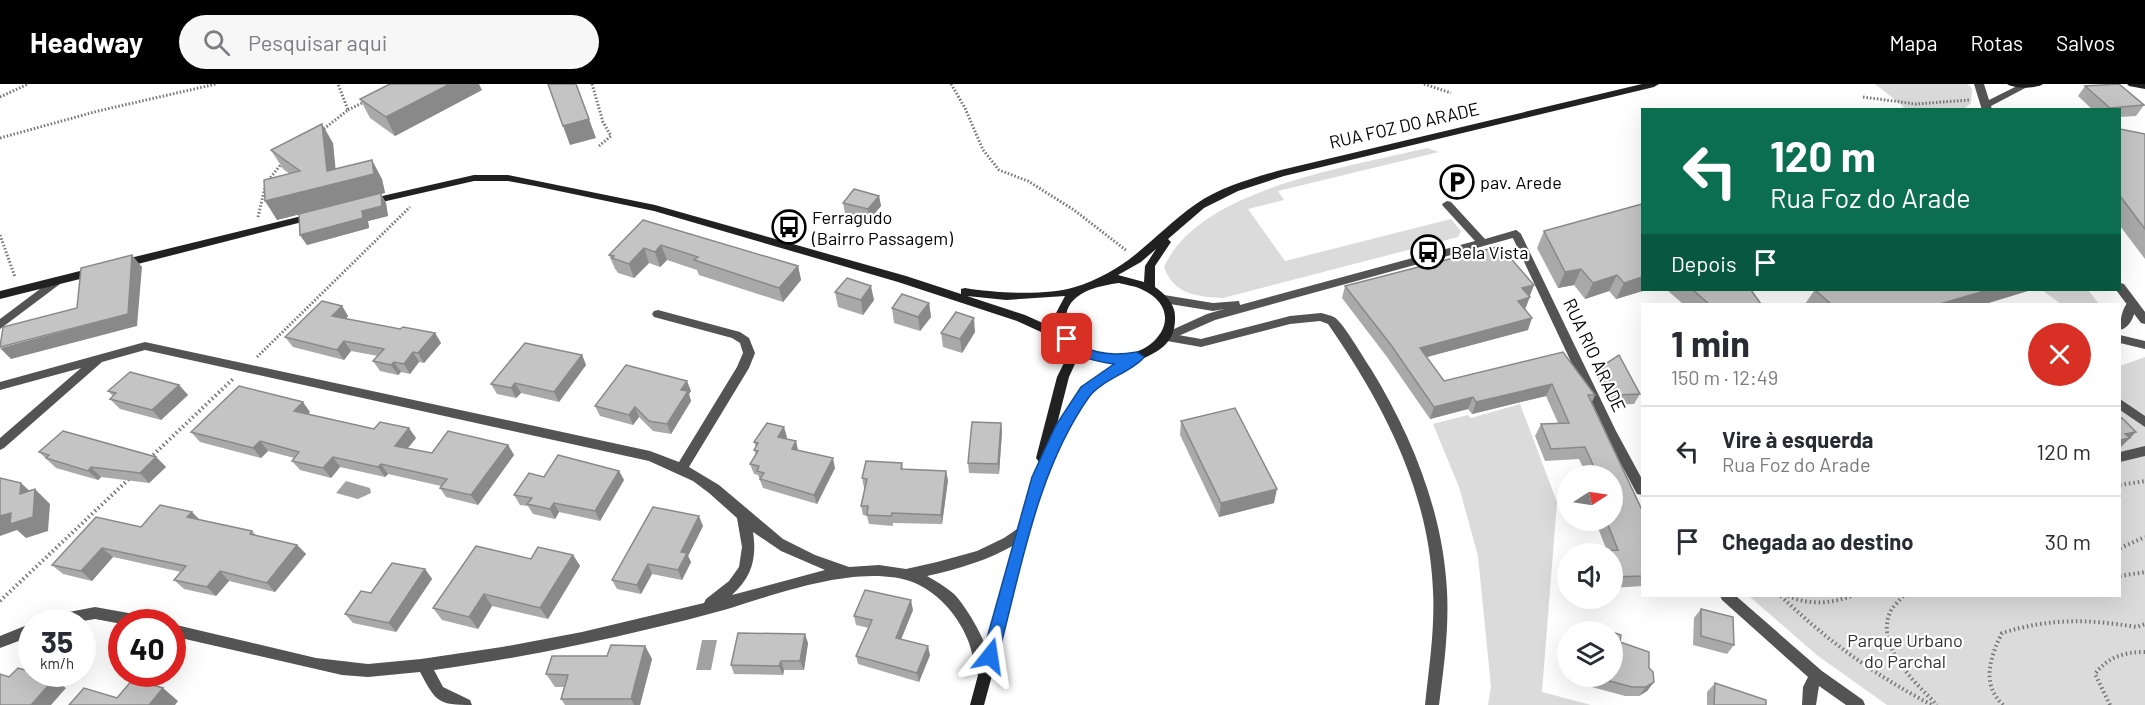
<!DOCTYPE html>
<html lang="pt">
<head>
<meta charset="utf-8">
<style>
  body { margin:0; font-family:Barlow,sans-serif; background:#f7f7f7; color:#2b2b33; height:100vh; display:flex; flex-direction:column; font-size:22px; white-space:nowrap }
  * { box-sizing:border-box; margin:0 }
  p { font-size:20px; color:#7c7c81 }
  .icon { flex:none; width:33px; height:33px; fill:none; stroke:currentColor; stroke-width:2; stroke-linecap:round; stroke-linejoin:round }
  .map { position:relative; flex:1; overflow:hidden }
  .sheet { position:absolute; left:1641px; top:219px; width:480px; height:294px; display:flex; flex-direction:column; background:#fff; border-radius:0px; box-shadow:0 6px 24px #0002 }
  .sheet>* { flex:none }
  .guide { position:absolute; left:1641px; top:24px; width:480px; height:183px; border-radius:0px; box-shadow:0 6px 24px #0002; background:#0b6e4f; color:#fff; overflow:hidden }
  .needle { width:39px; rotate:78deg }
  .controls { position:absolute; left:1557px; top:381px; display:grid; gap:12px }
  .controls a { display:grid; place-items:center; width:66px; height:66px; border-radius:50%; background:#fff; box-shadow:0 6px 24px #0002; font-size:30px }
  .speed { position:absolute; left:18px; top:525px; display:flex; gap:12px; font-size:30px; font-weight:700; text-align:center }
  .speed>* { display:grid; place-content:center; width:78px; height:78px; border-radius:50%; background:#fff; box-shadow:0 6px 24px #0002; line-height:1 }
  .speed small { font-size:15px; font-weight:400 }
  .speed .limit { border:9px solid #d22; background:#fff; color:#111 }
  .pin { position:absolute; display:grid; place-items:center; width:51px; height:51px; color:#fff; margin:-26px; border-radius:12px; box-shadow:0 3px 9px #0006 }
  .me { position:absolute; width:66px; margin:-33px; rotate:15deg; stroke-linejoin:round; filter:drop-shadow(0 0 4px #0008) }
  .turn { display:flex; align-items:center; gap:21px; height:126px; padding:0 30px; font-size:27px }
  .turn .icon { width:78px; height:78px; stroke-width:2.5 }
  .turn b { display:block; font-size:42px; line-height:51px }
  .then { display:flex; align-items:center; height:57px; padding:0 30px; background:#0003; gap:12px; font-size:22px }
  .round { display:grid; place-items:center; flex:none; width:63px; height:63px; border-radius:32px; background:#f7f7f7 }
  .overview { display:flex; align-items:center; justify-content:space-between; height:102px; padding:0 30px }
  h1 { font-size:36px; font-weight:700; line-height:45px }
  ul { padding:0; list-style:none }
  li { display:flex; align-items:center; gap:18px; height:90px; padding:0 30px; border-top:2px solid #e1e1e2 }
  li div { flex:1 }
  li b { display:block; font-size:22px }
  li em { font-style:normal }
  header { display:flex; align-items:center; gap:36px; box-sizing:border-box; height:84px; padding:0 30px; background:#000; color:#fff }
  header strong { font-size:28px }
  nav { display:flex; gap:33px; margin-inline-start:auto; font-size:21px }
  .search { width:420px; height:54px; background:#f7f7f7; display:flex; align-items:center; gap:15px; box-sizing:border-box; padding:0 21px; border-radius:33px; color:#7c7c81; font-size:22px }
  .map>svg:first-child { display:block }
</style>
</head>
<body>
<header>
<strong>Headway</strong>
<div class="search"><svg class="icon" aria-label="search" viewBox="0 0 24 24"><circle cx="10" cy="10" r="6"/><path d="M15 15l6 6"/></svg>Pesquisar aqui</div>
<nav><a>Mapa</a><a>Rotas</a><a>Salvos</a></nav>
</header>
<div class="map">
<svg width="2145" height="621" viewBox="0 0 2145 621">
  <rect width="100%" height="100%" fill="#fff"/>
  <g fill="#dbdbdb">
    <polygon points="1875,0 1968,0 1972,5 1971,19 1964,25 1897,25 1904,23"/>
    <path d="M 1427,64 L 1439,68 L 1278,107 L 1284,116 L 1248,125 L 1285,177 L 1451,135 L 1461,147 L 1458,153 L 1223,214 C 1197,213 1173,210 1164,183 C 1199,104 1350,83 1427,64 Z"/>
    <polygon points="2042,206 2088,206 2099,220 2061,220"/>
    <polygon points="2145,273 2145,621 1887,621 1818,572 1749,512 2120,512 2120,282"/>
    <polygon points="1520,320 1557,418 1542,608 1591,621 1488,621 1491,603 1478,472 1459,403 1433,340 1468,331 1471,334"/>
  </g>
  <g fill="#a2a2a2">
    <polygon points="346,397 370,404 371,409 358,415 336,409"/>
    <polygon points="702,556 717,556 711,586 696,586"/>
  </g>
  <g fill="none" stroke-linecap="round" stroke-linejoin="round">
    <g stroke="#767676" stroke-width="3" stroke-dasharray="1.5 2" stroke-linecap="butt">
      <polyline points="592,0 603,38 611,52 599,62"/>
      <polyline points="951,0 965,24 983,66 999,86 1028,97 1074,126 1127,167"/>
      <polyline points="1424,0 1451,9"/>
      <polyline points="0,13 28,0"/>
      <polyline points="1863,13 1916,20 1969,16"/>
      <polyline points="348,26 366,17"/>
      <polyline points="321,47 348,26 338,0"/>
      <polyline points="0,54 98,27 216,0"/>
      <polyline points="258,133 266,99 283,78"/>
      <polyline points="0,151 15,193"/>
      <polyline points="257,273 410,123"/>
    </g>
    <g stroke="#767676" stroke-width="4" stroke-dasharray="1.5 3" stroke-linecap="butt">
      <polyline points="150,374 234,294"/>
      <polyline points="2120,401 2145,397"/>
      <polyline points="2120,464 2145,453"/>
      <polyline points="2120,492 2145,488"/>
      <path d="M 1781,512 C 1826,556 1876,592 1932,621"/>
      <path d="M 1788,512 C 1809,521 1830,520 1851,512"/>
      <path d="M 1903,512 C 1898,518 1891,524 1889,531 C 1877,565 1917,600 1937,621"/>
      <polyline points="0,517 130,394"/>
      <path d="M 2003,621 C 1981,600 1990,573 2002,549 C 2051,534 2086,535 2137,543 L 2145,540"/>
      <path d="M 2110,621 L 2095,590 C 2108,573 2124,568 2145,568"/>
    </g>
    <g fill="#545454" fill-rule="evenodd">
      <polygon points="1447,117 1451,118 1485,155 1516,146 1521,150 1520,152 1215,236 1167,257 1161,253 1163,250 1207,230 1224,225 1213,227 1164,219 1160,218 1158,215 1160,212 1164,211 1213,219 1239,217 1240,221 1475,157 1443,122 1442,120"/>
      <path d="M 2132,215 L 2138,219 C 2134,230 2132,243 2120,246 C 2120,236 2123,219 2132,215 Z"/>
      <polygon points="2120,251 2145,257 2145,265 2120,259"/>
    </g>
    <g fill="#545454" fill-rule="evenodd">
      <polygon points="1974,0 1984,0 1989,16 2021,0 2031,1 1991,22 1992,26 1982,26"/>
      <polygon points="1516,146 1521,150 1616,347 1642,395 1642,411 1637,410 1604,348 1511,150"/>
      <polygon points="56,193 60,194 62,197 60,200 0,245 0,235"/>
      <polygon points="2120,199 2124,200 2145,228 2145,240 2141,239 2116,206 2120,206"/>
      <path d="M 658,226 L 740,248 L 749,254 L 755,269 L 749,284 L 689,383 L 719,401 L 783,455 L 815,471 L 849,483 L 879,481 L 906,485 L 937,478 L 977,467 L 1004,454 L 1017,445 L 1022,444 L 1027,445 L 1029,449 L 1027,453 C 996,474 963,484 927,492 C 936,497 946,503 954,510 C 968,524 998,574 989,594 L 984,596 L 979,594 C 974,583 973,570 969,559 C 960,534 940,510 915,499 C 862,478 777,510 724,526 C 699,533 674,539 649,545 C 578,562 507,576 434,586 L 443,603 L 470,616 L 472,621 C 438,621 436,618 420,588 L 368,593 L 342,591 L 172,552 L 172,540 L 316,574 L 368,580 L 421,575 L 502,563 L 582,548 L 704,519 L 706,515 L 729,497 L 739,483 L 742,463 L 737,434 L 709,409 L 693,397 L 649,377 L 145,266 L 102,278 L 4,364 L 0,366 L 0,354 L 81,284 L 0,306 L 0,298 L 145,258 L 650,367 L 679,378 L 737,283 L 743,269 L 740,259 L 732,254 L 654,233 L 652,230 L 654,227 ZM 753,448 L 781,467 L 825,486 L 732,511 C 752,493 757,474 753,448 Z"/>
      <path d="M 1321,229 C 1325,230 1330,231 1334,233 C 1343,238 1364,275 1371,285 C 1412,352 1443,428 1447,507 C 1449,545 1444,583 1439,621 L 1425,621 C 1429,583 1435,545 1433,507 C 1429,407 1384,321 1328,240 L 1320,237 L 1290,240 L 1201,263 L 1167,257 L 1161,253 L 1167,249 L 1201,255 L 1290,232 Z"/>
      <polygon points="2120,315 2145,332 2145,343 2120,326"/>
      <polygon points="2145,362 2145,372 2120,378 2120,368"/>
      <polygon points="1720,512 1736,512 1822,587 1863,616 1865,621 1846,621 1819,602 1816,621 1802,621 1803,603 1808,593 1722,516"/>
      <polygon points="95,523 145,532 150,534 152,538 122,540 95,535 77,538 41,538 43,534 48,532"/>
      <polygon points="32,539 32,552 0,564 0,552"/>
    </g>
    <g fill="#212121" fill-rule="evenodd">
      <path d="M 1642,0 L 1659,0 L 1654,3 L 1284,92 L 1238,107 L 1204,124 L 1168,155 L 1171,158 L 1155,182 L 1155,203 C 1165,210 1175,220 1175,232 C 1176,257 1162,266 1142,275 C 1130,281 1118,289 1107,296 C 1096,303 1089,312 1082,323 C 1047,372 1034,431 1019,488 C 1008,533 996,577 984,621 L 970,621 L 1018,442 L 1039,378 L 1036,374 L 1057,293 L 1071,265 L 1063,258 L 1017,237 L 898,198 L 654,127 L 535,102 L 508,97 L 474,97 L 369,121 L 364,118 L 369,115 L 474,91 L 508,91 L 655,121 L 906,192 L 961,210 L 961,205 L 965,204 C 995,209 1046,212 1075,203 C 1096,197 1119,184 1136,170 C 1156,154 1174,135 1196,120 C 1220,103 1253,94 1281,86 ZM 1156,165 L 1145,182 L 1144,198 L 1118,191 L 1141,178 ZM 1119,199 C 1126,201 1135,202 1141,205 C 1202,233 1134,298 1080,260 C 1072,254 1067,248 1066,238 C 1064,209 1097,202 1119,199 ZM 967,212 L 1006,216 L 1065,212 L 1055,231 L 1056,245 L 1025,231 ZM 1079,271 L 1106,279 L 1116,279 L 1086,300 L 1056,344 L 1069,293 Z"/>
      <path d="M 2007,0 L 2043,0 C 2035,5 2015,5 2007,0 Z"/>
      <polygon points="2127,0 2145,0 2145,5 2129,2"/>
      <polygon points="314,129 319,132 318,134 122,184 117,180 122,176"/>
      <polygon points="96,183 101,187 100,190 0,215 0,207"/>
    </g>
  </g>
  <g fill="#a9a9a9">
    <polygon points="2085,2 2144,21 2136,32 2120,33 2120,26 2093,26 2078,12"/>
    <polygon points="482,6 395,52 370,34 360,15"/>
    <polygon points="2120,45 2145,50 2145,175 2120,142"/>
    <polygon points="333,59 335,85 382,95 385,109 381,110 386,119 388,132 368,137 369,144 307,161 300,151 299,130 277,136 290,90 283,85 271,66"/>
    <polygon points="879,112 881,122 869,136 845,129 843,119"/>
    <polygon points="643,136 798,182 801,196 783,218 699,191 697,186 667,176 660,183 649,179 634,194 618,189 616,186 615,185 609,171"/>
    <polygon points="1544,147 1642,206 1646,206 1616,215 1609,207 1585,215 1574,201 1558,204 1537,164"/>
    <polygon points="1534,201 1525,225 1528,246 1426,273 1444,297 1563,268 1595,311 1592,318 1642,426 1642,502 1612,504 1612,470 1602,470 1604,467 1607,467 1595,436 1612,436 1612,392 1587,392 1579,375 1545,377 1535,352 1541,340 1558,339 1546,312 1472,330 1468,325 1430,335 1387,273 1342,214 1345,202"/>
    <polygon points="1667,206 1751,206 1761,220 1683,220"/>
    <polygon points="1812,206 2031,206 1985,220 1805,220 1814,207"/>
    <polygon points="835,208 874,216 863,231 838,223"/>
    <polygon points="929,219 931,233 920,247 894,239 892,224"/>
    <polygon points="342,222 348,232 346,235 400,245 435,249 441,259 424,279 419,278 410,290 401,288 398,291 380,287 373,277 378,272 351,267 344,276 293,263 285,253"/>
    <polygon points="975,248 962,269 943,263 941,249"/>
    <polygon points="582,271 586,281 559,318 521,309 516,314 497,310 491,300"/>
    <polygon points="1602,282 1640,310 1634,320 1611,321 1597,292"/>
    <polygon points="179,301 188,311 161,336 120,325 110,315 113,312 108,307"/>
    <polygon points="691,307 689,310 691,317 671,350 653,347 639,333 633,341 600,332 595,322"/>
    <polygon points="310,328 308,330 416,354 408,364 432,369 508,361 514,371 478,421 446,413 440,404 441,402 388,390 385,393 340,383 331,394 300,386 292,377 294,374 268,367 261,374 200,358 191,348"/>
    <polygon points="1181,337 1274,419 1219,433 1180,351"/>
    <polygon points="1001,339 1002,348 999,390 969,389 968,379"/>
    <polygon points="787,353 786,355 796,357 798,366 835,384 817,420 763,404 758,391 754,390 750,380 756,371 754,366 756,363 754,358"/>
    <polygon points="39,368 156,373 166,383 149,399 101,393 98,396 56,384"/>
    <polygon points="902,379 903,385 948,396 942,440 893,439 893,442 869,440 867,432 863,431 861,422 865,404 864,404 862,394"/>
    <polygon points="619,387 624,396 600,437 559,428 555,435 533,430 528,422 520,421 514,411 544,393"/>
    <polygon points="200,436 252,447 256,451 297,461 306,470 275,508 229,497 216,512 184,505 174,496 181,488 113,473 92,497 63,490 52,481 141,443"/>
    <polygon points="703,442 688,472 691,478 682,496 652,490 641,510 617,505 612,496"/>
    <polygon points="573,471 580,482 548,535 492,522 478,545 442,536 433,524 531,475"/>
    <polygon points="425,485 432,495 396,548 353,539 345,530 371,509"/>
    <polygon points="1701,525 1734,561 1727,570 1693,561 1694,534"/>
    <polygon points="913,526 901,555 930,571 919,598 858,580 856,572 869,544 856,541 854,532"/>
    <polygon points="1620,558 1649,584 1654,598 1647,607 1639,612 1625,612 1581,600 1581,592 1612,592"/>
    <polygon points="808,559 804,586 784,586 783,591 734,590 731,581"/>
    <polygon points="645,562 652,575 640,621 565,621 561,615 564,603 555,603 546,590"/>
    <polygon points="1715,599 1766,621 1707,621 1707,608"/>
  </g>
  <g fill="#898989">
    <polygon points="450,0 479,0 482,6 395,52 386,33"/>
    <polygon points="589,35 596,54 570,61 563,42"/>
    <polygon points="322,40 333,59 337,99 372,76 382,95 385,109 381,110 386,119 388,132 368,137 369,144 307,161 300,151 362,127 381,110 277,136 265,117 327,87"/>
    <polygon points="879,112 881,122 869,136 868,125"/>
    <polygon points="661,161 667,176 660,183 655,168"/>
    <polygon points="644,164 649,179 634,194 629,180"/>
    <polygon points="132,171 142,183 137,242 11,275 0,264 128,230"/>
    <polygon points="798,182 801,196 783,218 779,204"/>
    <polygon points="1581,185 1574,201 1558,204 1565,188"/>
    <polygon points="1617,191 1609,207 1585,215 1593,199"/>
    <polygon points="1642,193 1642,206 1646,206 1616,215 1624,199"/>
    <polygon points="1534,201 1529,213 1522,204"/>
    <polygon points="871,202 874,216 863,231 861,216"/>
    <polygon points="1988,206 2031,206 1985,220 1940,220"/>
    <polygon points="1530,213 1525,225 1518,217"/>
    <polygon points="929,219 931,233 920,247 918,233"/>
    <polygon points="342,222 348,232 339,242 332,232"/>
    <polygon points="974,234 975,248 962,269 960,255"/>
    <polygon points="1532,234 1528,246 1416,276 1420,264"/>
    <polygon points="435,249 441,259 424,279 418,269"/>
    <polygon points="344,257 351,267 344,276 337,266"/>
    <polygon points="413,268 419,278 410,290 404,280"/>
    <polygon points="582,271 586,281 559,318 554,308"/>
    <polygon points="394,278 401,288 398,291 391,281"/>
    <polygon points="687,297 691,307 689,310 691,317 671,350 667,340 681,306"/>
    <polygon points="515,299 521,309 516,314 511,304"/>
    <polygon points="1552,300 1546,312 1472,330 1476,318"/>
    <polygon points="179,301 188,311 161,336 152,326"/>
    <polygon points="1473,313 1468,325 1430,335 1434,323"/>
    <polygon points="303,318 310,328 302,337 294,327"/>
    <polygon points="635,323 639,333 633,341 629,331"/>
    <polygon points="1001,339 1002,348 999,390 998,380"/>
    <polygon points="784,343 787,353 781,363 778,353"/>
    <polygon points="409,344 416,354 402,371 395,362"/>
    <polygon points="2136,348 2120,364 2120,356 2125,350"/>
    <polygon points="260,357 268,367 261,374 253,364"/>
    <polygon points="796,357 798,367 792,365"/>
    <polygon points="508,361 514,371 478,421 471,411"/>
    <polygon points="156,373 166,383 149,399 140,389"/>
    <polygon points="333,373 340,383 331,394 323,384"/>
    <polygon points="833,374 835,384 817,420 814,411"/>
    <polygon points="381,380 388,390 385,393 378,383"/>
    <polygon points="91,383 101,393 98,396 88,387"/>
    <polygon points="619,387 624,396 600,437 595,427"/>
    <polygon points="946,387 948,396 942,440 941,431"/>
    <polygon points="21,399 34,411 35,405 50,420 48,447 26,454 17,446 0,452 0,432 20,410"/>
    <polygon points="1277,405 1274,419 1219,433 1221,419"/>
    <polygon points="554,419 559,428 555,435 550,425"/>
    <polygon points="192,428 201,437 187,433"/>
    <polygon points="699,432 703,442 688,472 691,478 682,496 678,486 681,468"/>
    <polygon points="297,461 306,470 275,508 267,499"/>
    <polygon points="102,464 113,473 92,497 81,487"/>
    <polygon points="573,471 580,482 548,535 540,524"/>
    <polygon points="648,480 652,490 641,510 637,501"/>
    <polygon points="425,485 432,495 396,548 389,539"/>
    <polygon points="220,487 229,497 216,512 207,503"/>
    <polygon points="484,510 492,522 478,545 469,533"/>
    <polygon points="911,516 913,526 898,563 896,554"/>
    <polygon points="805,550 808,559 804,586 800,577"/>
    <polygon points="645,562 652,575 640,621 634,621 631,615"/>
    <polygon points="928,562 930,571 919,598 917,589"/>
    <polygon points="781,577 784,586 783,591 779,582"/>
    <polygon points="54,595 66,604 51,621 31,621"/>
    <polygon points="1654,598 1647,607 1639,612 1646,603"/>
    <polygon points="163,604 178,617 175,621 149,621"/>
  </g>
  <g fill="#c4c4c4" stroke="#898989" stroke-width="1.5">
    <polygon points="390,0 450,0 386,33 360,15"/>
    <polygon points="548,0 576,0 589,35 563,42"/>
    <polygon points="2119,0 2144,21 2110,24 2085,2"/>
    <polygon points="322,40 327,87 372,76 374,90 265,117 264,96 300,87 271,66"/>
    <polygon points="2120,45 2145,50 2145,145 2120,112"/>
    <polygon points="854,105 879,112 868,125 843,119"/>
    <polygon points="381,109 382,122 362,127 363,134 300,151 299,130"/>
    <polygon points="1642,120 1642,193 1624,199 1617,191 1593,199 1581,185 1565,188 1544,147"/>
    <polygon points="643,136 798,182 779,204 694,176 698,173 661,161 655,168 644,164 629,180 612,174 614,172 609,171"/>
    <polygon points="1500,162 1534,201 1522,204 1530,213 1518,217 1532,234 1420,264 1444,297 1563,268 1595,311 1588,311 1642,426 1642,492 1615,493 1612,488 1612,470 1605,470 1604,467 1618,466 1606,436 1612,436 1612,392 1598,392 1585,363 1551,365 1541,340 1569,339 1552,300 1476,318 1473,313 1434,323 1391,261 1345,202"/>
    <polygon points="132,171 128,230 0,263 3,243 77,224 81,184"/>
    <polygon points="847,194 871,202 861,216 835,208"/>
    <polygon points="1693,206 1751,206 1761,220 1709,220"/>
    <polygon points="1815,206 1988,206 1940,220 1831,220"/>
    <polygon points="902,210 929,219 918,233 892,224"/>
    <polygon points="322,217 342,222 332,232 400,245 403,243 435,249 418,269 413,268 404,280 394,278 391,281 373,277 384,265 344,257 337,266 285,253"/>
    <polygon points="956,228 974,234 960,255 941,249"/>
    <polygon points="525,259 582,271 554,308 515,299 511,304 491,300"/>
    <polygon points="1619,271 1640,310 1617,311 1602,282"/>
    <polygon points="626,281 687,297 681,306 688,307 667,340 649,337 635,323 629,331 595,322"/>
    <polygon points="130,288 179,301 152,326 110,315 116,309 108,307"/>
    <polygon points="239,302 303,318 294,327 374,345 380,338 409,344 395,362 432,369 448,347 508,361 471,411 440,404 447,395 381,380 378,383 333,373 323,384 292,377 299,368 260,357 253,364 191,348"/>
    <polygon points="1235,324 1277,405 1221,419 1181,337"/>
    <polygon points="2122,334 2136,348 2125,350 2130,354 2120,356 2120,335"/>
    <polygon points="972,338 1001,339 998,380 968,379"/>
    <polygon points="767,339 784,343 778,353 796,357 792,365 833,374 814,411 760,395 764,389 757,387 759,382 750,380 758,367 754,366 758,359 754,358"/>
    <polygon points="63,347 156,373 140,389 91,383 88,387 46,374 49,371 39,368"/>
    <polygon points="558,371 619,387 595,427 554,419 550,425 527,420 532,414 514,411 529,389 544,393"/>
    <polygon points="866,377 902,379 901,385 946,387 941,431 892,429 891,432 867,431 868,422 861,422 867,395 862,394"/>
    <polygon points="0,394 21,399 20,410 35,405 33,433 10,440 11,429 0,432"/>
    <polygon points="160,421 192,428 187,433 252,447 250,450 297,461 267,499 220,487 207,503 174,496 186,482 102,464 81,487 52,481 96,433 141,443"/>
    <polygon points="653,423 699,432 681,468 687,469 678,486 648,480 637,501 612,496"/>
    <polygon points="476,462 531,475 538,463 573,471 540,524 484,510 469,533 433,524"/>
    <polygon points="392,479 425,485 389,539 345,530 361,507 371,509"/>
    <polygon points="865,506 911,516 896,554 928,562 917,589 856,572 872,536 854,532"/>
    <polygon points="1701,525 1733,533 1734,561 1701,552"/>
    <polygon points="1589,541 1611,548 1589,548"/>
    <polygon points="1612,548 1621,551 1620,558 1649,568 1649,584 1653,588 1654,598 1646,603 1632,603 1591,592 1612,592"/>
    <polygon points="738,549 805,550 800,577 781,577 779,582 731,581"/>
    <polygon points="611,561 645,562 631,615 561,615 568,591 546,590 552,572 607,572"/>
    <polygon points="18,584 32,588 32,590 36,590 54,595 31,621 0,621 0,590 9,593"/>
    <polygon points="133,595 163,604 149,621 69,621 84,604 117,614"/>
    <polygon points="1715,599 1766,616 1766,621 1714,621"/>
  </g>
  <path fill="#1a73e8" stroke="#114b97" stroke-width="1.5" d="M 1067,250 C 1074,253 1077,258 1083,262 C 1099,272 1119,271 1137,268 L 1144,273 C 1134,287 1101,296 1089,313 C 1037,386 1021,486 998,572 L 996,577 L 990,579 L 984,577 L 982,572 L 1032,393 L 1056,341 L 1081,303 L 1114,280 C 1094,277 1073,273 1061,255 Z"/>
  <defs>
    <g id="parking-ring" transform="scale(1.725)"><circle r="9.5" fill="#fff" stroke="#000" stroke-width="1.5"/><path d="M-3.5-5.5H1a3.5 3.5 0 0 1 0 7H-1V5.5H-3.5ZM-1-3.4V-.6H.8a1.4 1.4 0 0 0 0-2.8Z" fill="#000"/></g>
    <g id="bus-ring" transform="scale(1.725)"><circle r="9.5" fill="#fff" stroke="#000" stroke-width="1.5"/><path d="M-5-6H5V4H4V6H2V4H-2V6H-4V4H-5ZM-3.5-4V0h7V-4ZM-3.5 1.2v1.5H-2V1.2ZM2 1.2v1.5H3.5V1.2Z" fill="#000"/></g>
  </defs>
  <g fill-rule="evenodd">
    <use href="#parking-ring" x="1457" y="98"/>
    <use href="#bus-ring" x="789" y="143"/>
    <use href="#bus-ring" x="1428" y="168"/>
  </g>
  <g text-anchor="middle" dominant-baseline="central" stroke-width="4.5" stroke-linejoin="round" paint-order="stroke">
    <g font-size="18" fill="#000" stroke="#fff">
      <text transform="translate(1404 41) rotate(-13)">RUA FOZ DO ARADE</text>
      <text transform="translate(1595 271) rotate(65)">RUA RIO ARADE</text>
    </g>
    <g font-size="18" fill="#000" stroke="#fff" text-anchor="start">
      <text x="1480" y="98">pav. Arede</text>
      <text x="812" y="133">Ferragudo<tspan x="812" dy="21">(Bairro Passagem)</tspan></text>
      <text x="1451" y="168">Bela Vista</text>
    </g>
    <g font-size="18" fill="#323232" stroke="#fff">
      <text x="1905" y="556">Parque Urbano<tspan x="1905" dy="21">do Parchal</tspan></text>
    </g>
  </g>
</svg>
<div class="controls">
<a><svg class="needle" viewBox="-14 -14 28 28"><path d="M0-13l5 13h-10z" fill="#e53935"/><path d="M0 13l5-13h-10z" fill="#7c7c81"/></svg></a>
<a><svg class="icon" aria-label="sound" viewBox="0 0 24 24"><path d="M4 9h4l5-4v14l-5-4H4zM17 9q2 3 0 6"/></svg></a>
<a><svg class="icon" aria-label="layers" viewBox="0 0 24 24"><path d="M12 4l9 5-9 5-9-5zM3 14l9 5 9-5"/></svg></a>
</div>
<div class="speed"><div>35<small>km/h</small></div><div class="limit">40</div></div>
<div class="pin" style="left:1067px;top:255px;background:#d93025"><svg class="icon" aria-label="arrive" viewBox="0 0 24 24"><path d="M6 21V4h12l-3 4 3 4H6"/></svg></div>
<svg class="me" style="left:990px;top:572px" viewBox="-20 -20 40 40"><path d="M0-17L14 15 0 8-14 15z" fill="#1a73e8" stroke="#fff" stroke-width="4"/></svg>
<div class="guide">
<div class="turn"><svg class="icon" aria-label="left" viewBox="0 0 24 24"><path d="M17 20v-9H6M10 6l-5 5 5 5"/></svg><div><b>120 m</b>Rua Foz do Arade</div></div>
<div class="then">Depois<svg class="icon" aria-label="arrive" viewBox="0 0 24 24"><path d="M6 21V4h12l-3 4 3 4H6"/></svg></div>
</div>
<section class="sheet">
<div class="overview"><div><h1>1 min</h1><p>150 m · 12:49</p></div><a class="round" style="background:#d93025;color:#fff"><svg class="icon" aria-label="close" viewBox="0 0 24 24"><path d="M6 6l12 12M18 6L6 18"/></svg></a></div>
<ul>
<li><svg class="icon" aria-label="left" viewBox="0 0 24 24"><path d="M17 20v-9H6M10 6l-5 5 5 5"/></svg><div><b>Vire à esquerda</b><p>Rua Foz do Arade</p></div><em>120 m</em></li>
<li><svg class="icon" aria-label="arrive" viewBox="0 0 24 24"><path d="M6 21V4h12l-3 4 3 4H6"/></svg><div><b>Chegada ao destino</b></div><em>30 m</em></li>
</ul>
</section>
</div>
</body>
</html>
